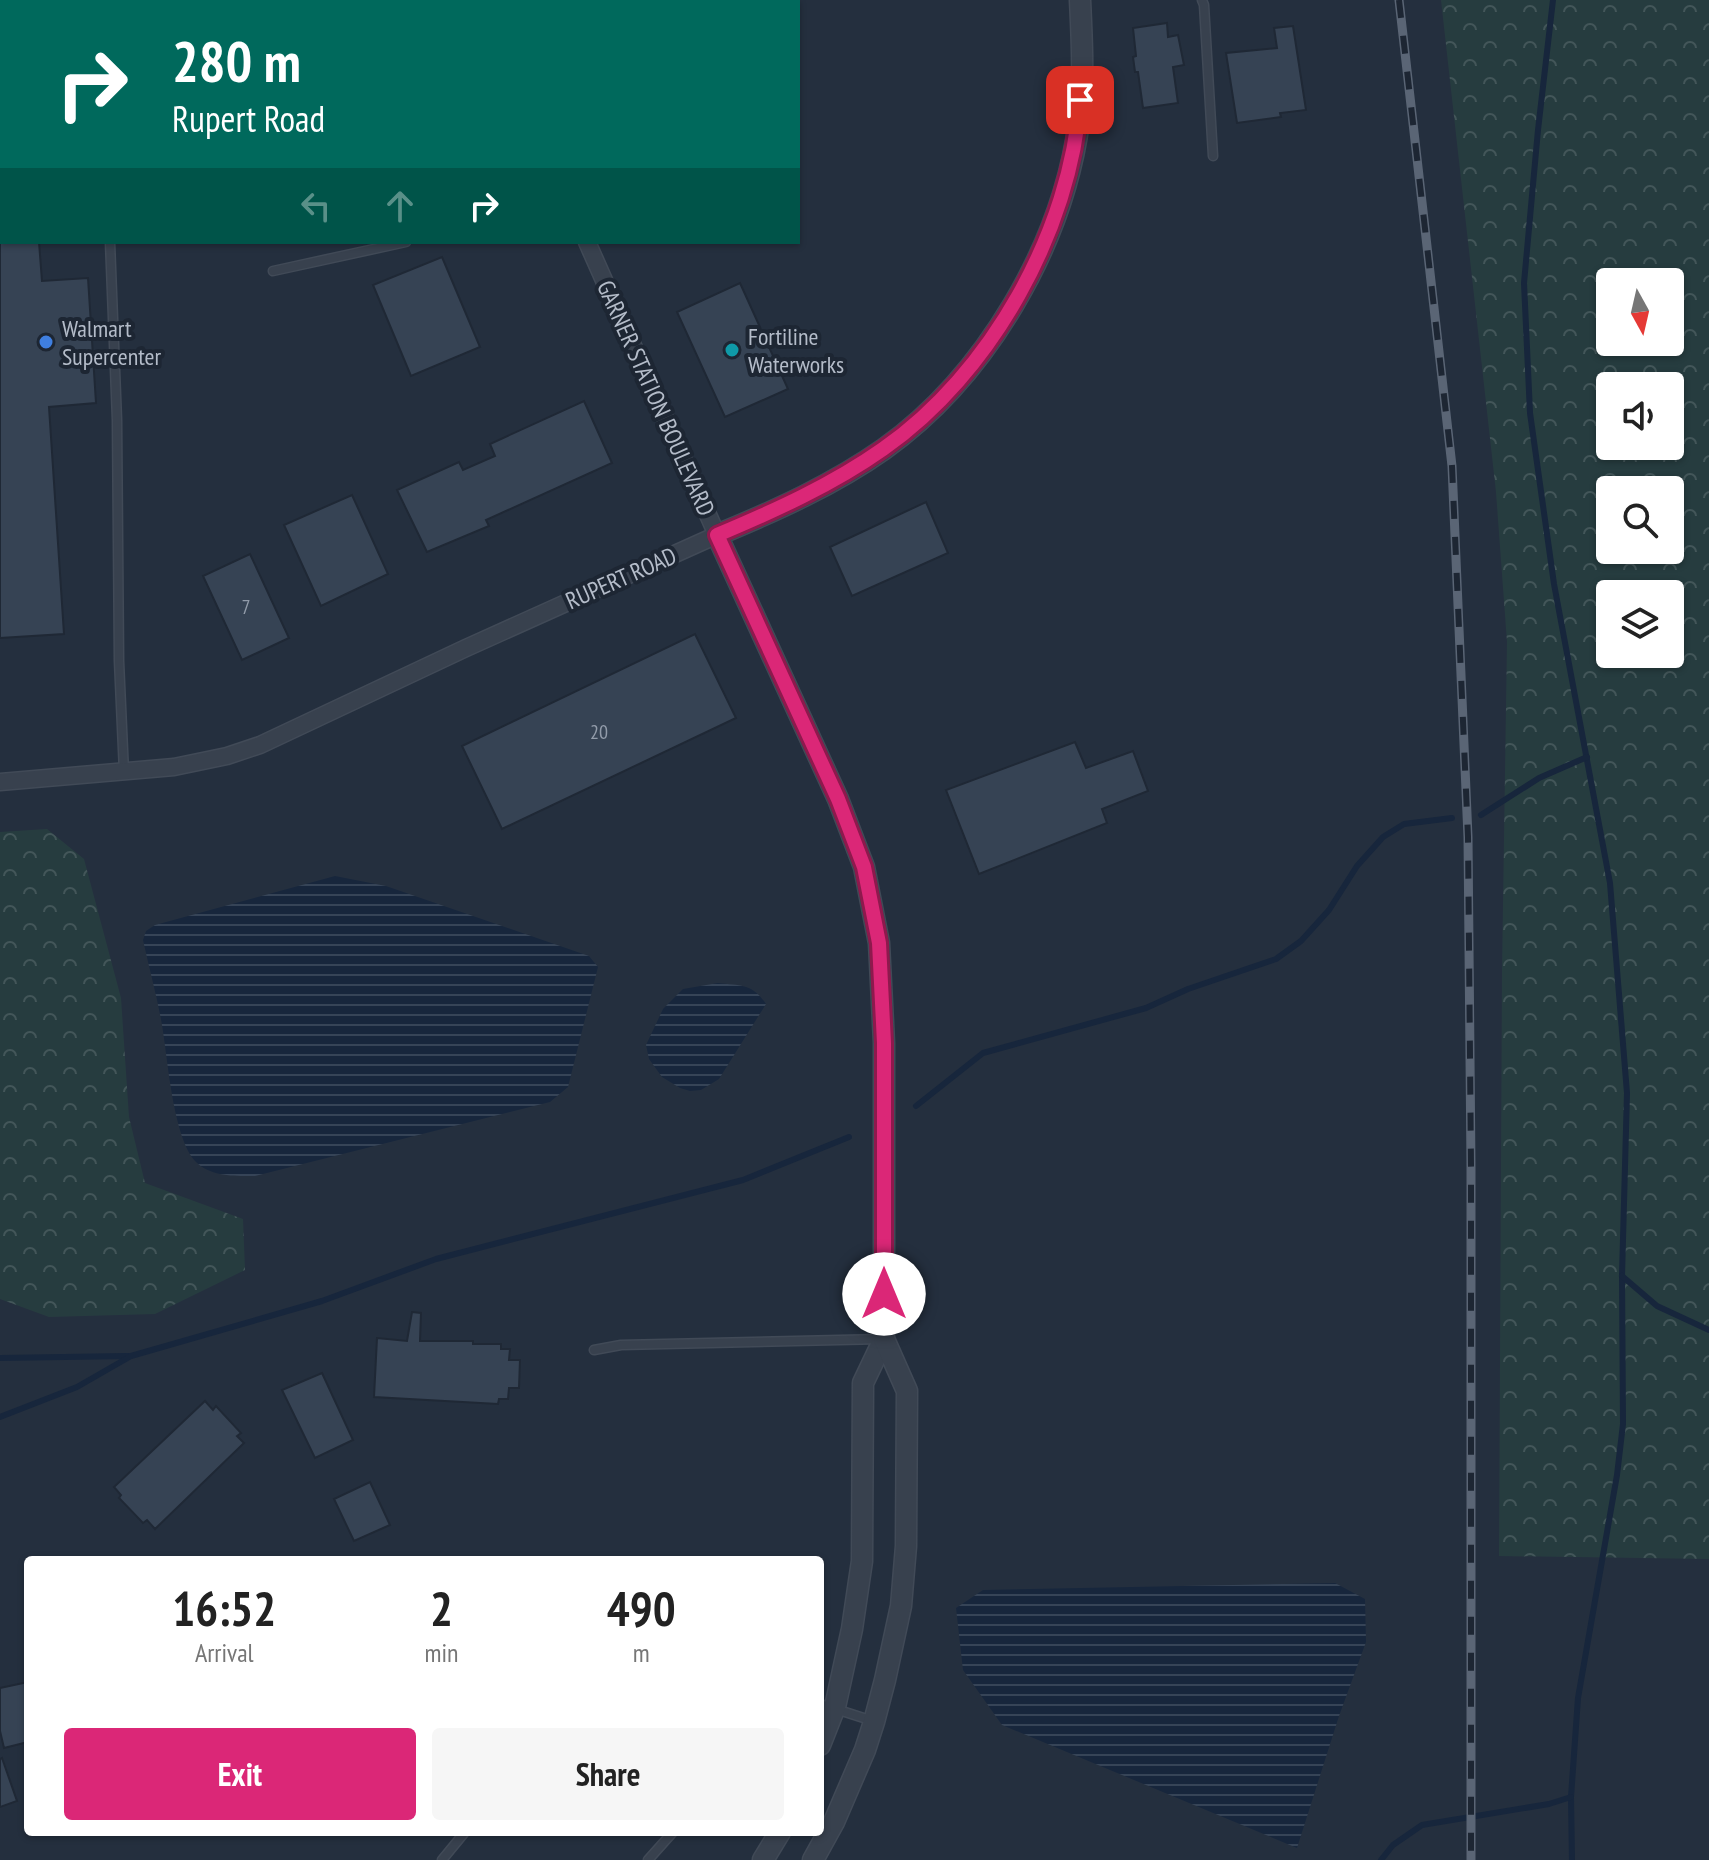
<!DOCTYPE html>
<html lang="en">
<head>
<meta charset="utf-8">
<style>
  body { margin:0; font-family:"PT Sans Narrow",sans-serif; background:#f6f6f6; color:#222; height:100vh; display:flex; flex-direction:column; font-size:30px; white-space:nowrap }
  * { box-sizing:border-box; margin:0 }
  p { font-size:26px; color:#767676 }
  .icon { flex:none; width:44px; height:44px; fill:none; stroke:currentColor; stroke-width:2; stroke-linecap:round; stroke-linejoin:round }
  .map { position:relative; flex:1; overflow:hidden }
  .panel { position:absolute; left:24px; top:1556px; width:800px; height:280px; display:flex; flex-direction:column; background:#fff; border-radius:8px; box-shadow:0 2px 6px #0004 }
  .panel>* { flex:none }
  .guide { position:absolute; left:0px; top:0px; width:800px; height:244px; box-shadow:0 2px 6px #0004; background:#00695c; color:#fff; overflow:hidden }
  .needle { width:52px; rotate:172deg }
  .buttons { position:absolute; left:1596px; top:268px; display:grid; gap:16px }
  .buttons a { display:grid; place-items:center; width:88px; height:88px; border-radius:8px; background:#fff; box-shadow:0 2px 6px #0004; font-size:40px }
  .pin { position:absolute; display:grid; place-items:center; width:68px; height:68px; color:#fff; margin:-34px; border-radius:16px; box-shadow:0 4px 12px #0006 }
  .me { position:absolute; width:88px; margin:-44px; rotate:0deg; stroke-linejoin:round; filter:drop-shadow(0 0 6px #0008) }
  .turn { display:flex; align-items:center; gap:28px; height:168px; padding:0 40px; font-size:36px }
  .turn .icon { width:104px; height:104px; stroke-width:2.5 }
  .turn b { display:block; font-size:56px; line-height:68px }
  .lanes { display:flex; align-items:center; height:76px; padding:0 40px; background:#0003; justify-content:center; gap:40px; direction:ltr }
  .lanes .off { opacity:.35 }
  .eta { display:flex; justify-content:space-evenly; align-items:center; height:136px; text-align:center }
  .eta b { font-size:48px; font-weight:800; line-height:56px }
  .primary-button { display:flex; gap:16px; margin-top:auto; padding:16px 40px }
  .primary-button a { flex:1; height:92px; border-radius:8px; background:#db2777; color:#fff; font-size:32px; font-weight:800; line-height:92px; text-align:center }
  .primary-button a+a { background:#f6f6f6; color:#222 }
  .map>svg:first-child { display:block }
</style>
</head>
<body>
<div class="map">
<svg width="1709" height="1860" viewBox="0 0 1709 1860">
  <defs>
    <pattern id="forest-crowns" width="20" height="18" patternUnits="userSpaceOnUse" patternTransform="scale(2)"><rect width="20" height="18" fill="#263c3f"/><path d="M2 6a3 3 0 1 1 6 0M12 15a3 3 0 1 1 6 0" fill="none" stroke="#435659"/></pattern>
    <pattern id="water-rules" width="6" height="5" patternUnits="userSpaceOnUse" patternTransform="scale(2)"><rect width="6" height="5" fill="#17263c"/><path d="M0 2.5h6" fill="none" stroke="#364457"/></pattern>
  </defs>
  <rect width="100%" height="100%" fill="#242f3e"/>
  <g fill="url(#forest-crowns)" fill-rule="evenodd">
    <path d="M 1441,0 L 1709,0 L 1709,1559 L 1499,1556 L 1502,971 L 1507,642 L 1496,492 ZM 1610,282 L 1670,282 L 1670,342 L 1610,342 ZM 1610,386 L 1670,386 L 1670,446 L 1610,446 ZM 1610,490 L 1670,490 L 1670,550 L 1610,550 ZM 1610,594 L 1670,594 L 1670,654 L 1610,654 Z"/>
    <polygon points="47,829 84,859 121,998 129,1117 145,1183 243,1219 245,1270 155,1314 49,1317 0,1299 0,832"/>
  </g>
  <g fill="url(#water-rules)">
    <path d="M 335,876 L 386,886 L 589,956 L 598,967 L 568,1087 L 550,1102 L 255,1176 C 235,1176 211,1177 196,1162 C 173,1138 168,1060 162,1025 C 157,996 149,968 143,940 L 146,931 L 155,925 Z"/>
    <path d="M 718,983 C 741,986 752,983 766,1004 L 719,1079 L 701,1090 L 690,1091 L 680,1088 L 662,1077 L 649,1059 L 646,1045 L 663,1009 L 683,989 Z"/>
    <polygon points="1335,1583 1365,1599 1366,1642 1339,1716 1297,1848 1002,1725 963,1670 956,1608 983,1590"/>
  </g>
  <g fill="none" stroke-linecap="round" stroke-linejoin="round">
    <g stroke="#17263c" stroke-width="6">
      <polyline points="1553,0 1538,130 1524,283 1530,413 1554,584 1610,883 1627,1093 1622,1276 1623,1424 1617,1475 1578,1698 1571,1797 1572,1860"/>
      <polyline points="1481,815 1539,778 1587,757"/>
      <polyline points="916,1106 983,1053 1146,1008 1188,989 1276,959 1301,941 1329,910 1357,866 1383,837 1404,824 1452,818"/>
      <polyline points="1622,1276 1657,1306 1709,1330"/>
      <polyline points="0,1358 128,1356"/>
      <polyline points="0,1417 77,1387 131,1356 322,1301 436,1259 743,1180 849,1137"/>
      <polyline points="1381,1860 1393,1845 1422,1825 1549,1804 1571,1797"/>
    </g>
  </g>
  <g fill="#364354" stroke="#1f2835" stroke-width="2">
    <polygon points="1167,23 1168,37 1178,35 1184,65 1173,67 1178,103 1143,108 1138,72 1135,72 1133,57 1136,56 1133,28"/>
    <polygon points="1293,26 1306,110 1280,113 1281,117 1237,123 1226,53 1277,48 1274,28"/>
    <polygon points="0,242 39,242 42,281 88,278 96,403 49,407 64,634 0,638"/>
    <polygon points="442,257 480,347 411,376 373,285"/>
    <polygon points="740,283 788,389 725,417 677,312"/>
    <polygon points="584,401 612,463 486,520 489,526 427,552 397,490 459,462 463,470 495,456 490,444"/>
    <polygon points="352,495 388,574 321,606 284,525"/>
    <polygon points="926,502 948,553 852,596 830,547"/>
    <polygon points="250,554 289,638 242,660 203,576"/>
    <polygon points="695,634 736,718 502,829 462,746"/>
    <polygon points="1075,742 1086,768 1133,751 1148,791 1102,809 1107,823 979,874 946,790"/>
    <polygon points="412,1312 421,1313 420,1341 473,1341 473,1344 501,1344 501,1349 510,1349 509,1360 520,1360 519,1388 509,1388 508,1399 499,1399 498,1404 374,1397 377,1338 407,1341"/>
    <polygon points="322,1373 353,1440 315,1458 282,1390"/>
    <polygon points="205,1401 213,1410 216,1406 241,1433 237,1436 244,1443 155,1529 147,1520 143,1523 119,1498 121,1495 114,1487"/>
    <polygon points="370,1482 390,1525 354,1541 334,1499"/>
    <polygon points="28,1682 28,1742 4,1748 0,1731 0,1688"/>
    <polygon points="2,1758 17,1801 0,1807 0,1759"/>
  </g>
  <g fill="none" stroke-linecap="round" stroke-linejoin="round">
    <g stroke="#414a57" stroke-width="11">
      <g id="service">
        <polyline points="90,0 91,2"/>
        <polyline points="199,0 199,2"/>
        <polyline points="1202,0 1204,5 1213,156"/>
        <polyline points="110,242 117,420 119,661 124,772"/>
        <polyline points="273,271 406,242"/>
        <polyline points="594,1350 621,1345 883,1339"/>
        <polyline points="820,1704 873,1721"/>
        <polyline points="442,1860 465,1832"/>
        <polyline points="648,1860 673,1832"/>
      </g>
    </g>
    <g stroke="#414a57" stroke-width="19">
      <polyline id="minor" points="0,782 174,767 227,756 260,745 466,648 717,535 587,242"/>
    </g>
    <g stroke="#414a57" stroke-width="23">
      <g id="tertiary">
        <polyline points="820,1745 835,1707 852,1629 862,1561 863,1383 884,1339"/>
        <polyline points="763,1860 780,1832"/>
        <path d="M 813,1860 L 834,1822 L 865,1750 L 874,1722 L 885,1680 L 901,1606 L 906,1546 L 907,1391 L 884,1339 L 884,1043 L 879,943 L 864,867 L 838,799 L 717,535 C 775,511 833,485 884,449 C 986,376 1062,246 1079,122 C 1084,81 1082,41 1080,0"/>
      </g>
    </g>
    <use href="#service" stroke="#38414e" stroke-width="8"/>
    <use href="#minor" stroke="#38414e" stroke-width="16"/>
    <use href="#tertiary" stroke="#38414e" stroke-width="20"/>
    <g stroke="#5a6575" stroke-width="9">
      <polyline id="rail" points="1399,0 1452,466 1468,837 1471,1167 1471,1860"/>
    </g>
    <use href="#rail" stroke="#1d2633" stroke-width="6" stroke-dasharray="18" stroke-linecap="butt"/>
  </g>
  <g fill="none" stroke-linecap="round" stroke-linejoin="round">
    <g stroke="#8e194d" stroke-width="20">
      <path id="route" d="M 884,1294 L 884,1043 L 879,943 L 864,867 L 838,799 L 717,535 C 774,511 832,485 883,449 C 991,374 1071,230 1080,100"/>
    </g>
    <use href="#route" stroke="#db2777" stroke-width="14"/>
  </g>
  <circle fill="#3f7fe0" stroke="#1d2633" stroke-width="3" cx="46" cy="342" r="8"/>
  <circle fill="#0f9aa8" stroke="#1d2633" stroke-width="3" cx="732" cy="350" r="8"/>
  <g text-anchor="middle" dominant-baseline="central" stroke-width="8" stroke-linejoin="round" paint-order="stroke">
    <g font-size="20" fill="#929caa">
      <text x="246" y="607">7</text>
      <text x="599" y="732">20</text>
    </g>
    <g font-size="24" fill="#b4bcc9" stroke="#1d2633" text-anchor="start">
      <text x="62" y="328">Walmart<tspan x="62" dy="28">Supercenter</tspan></text>
      <text x="748" y="336">Fortiline<tspan x="748" dy="28">Waterworks</tspan></text>
    </g>
    <g font-size="24" fill="#b4bcc9" stroke="#1d2633">
      <text transform="translate(656 398) rotate(66)">GARNER STATION BOULEVARD</text>
      <text transform="translate(621 578) rotate(-24)">RUPERT ROAD</text>
    </g>
  </g>
</svg>
<div class="buttons">
<a><svg class="needle" viewBox="-14 -14 28 28"><path d="M0-13l5 13h-10z" fill="#e53935"/><path d="M0 13l5-13h-10z" fill="#767676"/></svg></a>
<a><svg class="icon" aria-label="sound" viewBox="0 0 24 24"><path d="M4 9h4l5-4v14l-5-4H4zM17 9q2 3 0 6"/></svg></a>
<a><svg class="icon" aria-label="search" viewBox="0 0 24 24"><circle cx="10" cy="10" r="6"/><path d="M15 15l6 6"/></svg></a>
<a><svg class="icon" aria-label="layers" viewBox="0 0 24 24"><path d="M12 4l9 5-9 5-9-5zM3 14l9 5 9-5"/></svg></a>
</div>
<div class="pin" style="left:1080px;top:100px;background:#d93025"><svg class="icon" aria-label="arrive" viewBox="0 0 24 24"><path d="M6 21V4h12l-3 4 3 4H6"/></svg></div>
<svg class="me" style="left:884px;top:1294px" viewBox="-20 -20 40 40"><circle r="19" fill="#fff"/><path d="M0-13L10 11 0 6-10 11z" fill="#db2777"/></svg>
<div class="guide">
<div class="turn"><svg class="icon" aria-label="right" viewBox="0 0 24 24"><path d="M7 20v-9h11M14 6l5 5-5 5"/></svg><div><b>280 m</b>Rupert Road</div></div>
<div class="lanes"><svg class="icon off" aria-label="left" viewBox="0 0 24 24"><path d="M17 20v-9H6M10 6l-5 5 5 5"/></svg><svg class="icon off" aria-label="ahead" viewBox="0 0 24 24"><path d="M12 20V5M6 11l6-6 6 6"/></svg><svg class="icon" aria-label="right" viewBox="0 0 24 24"><path d="M7 20v-9h11M14 6l5 5-5 5"/></svg></div>
</div>
<section class="panel">
<div class="eta">
<div><b>16:52</b><p>Arrival</p></div>
<div><b>2</b><p>min</p></div>
<div><b>490</b><p>m</p></div>
</div>
<div class="primary-button"><a>Exit</a><a>Share</a></div>
</section>
</div>
</body>
</html>
